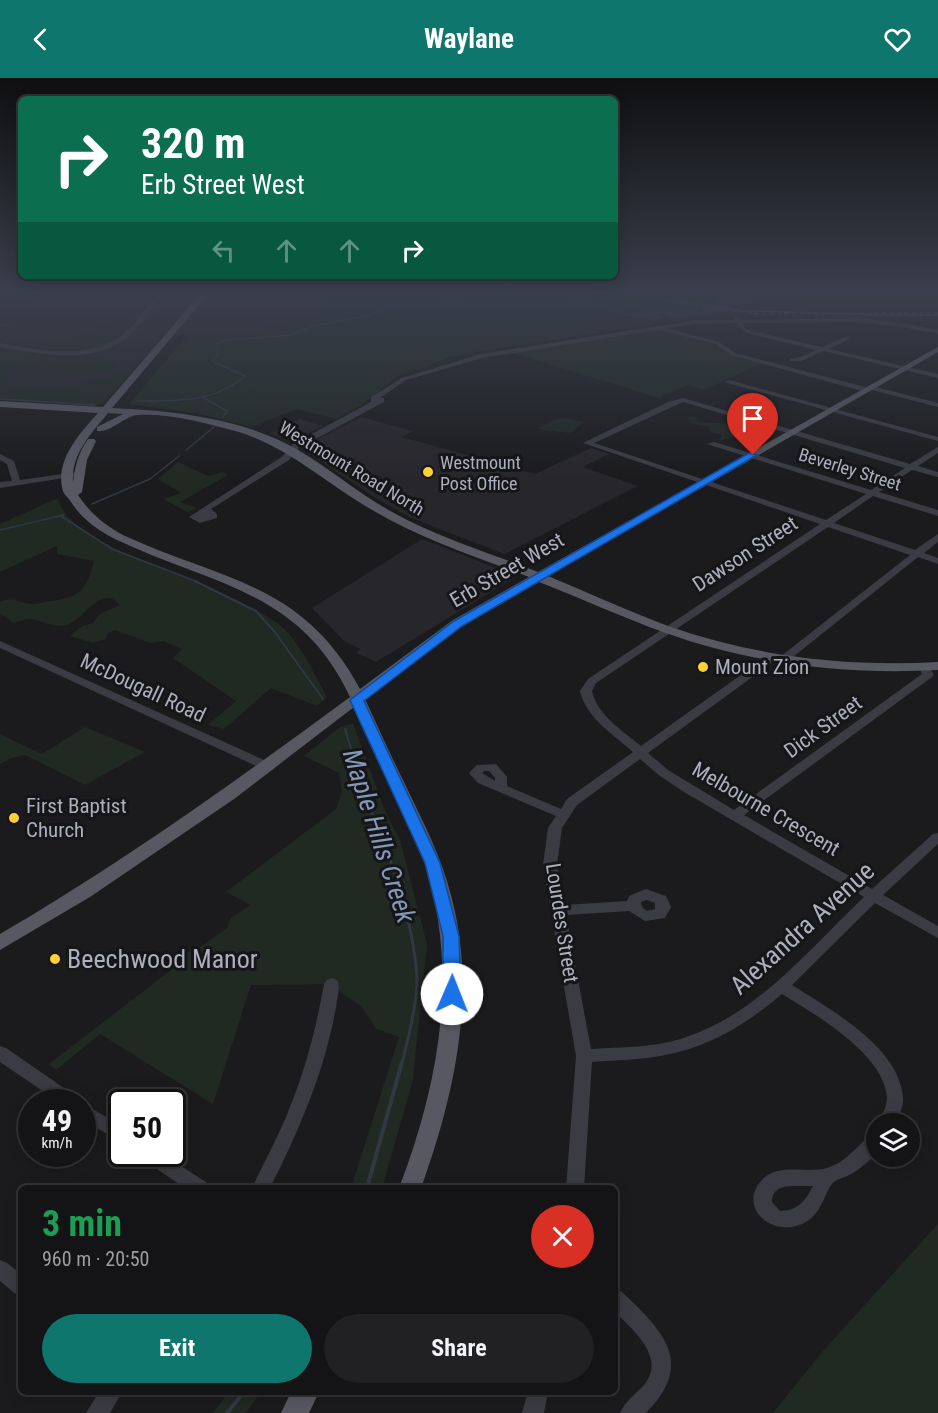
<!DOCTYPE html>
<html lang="en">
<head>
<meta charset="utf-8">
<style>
  body { margin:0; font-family:"Roboto Condensed",sans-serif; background:#212123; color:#f1f3f6; height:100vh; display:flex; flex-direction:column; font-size:22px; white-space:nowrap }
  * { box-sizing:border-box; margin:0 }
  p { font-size:20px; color:#9d9ea1 }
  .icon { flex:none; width:33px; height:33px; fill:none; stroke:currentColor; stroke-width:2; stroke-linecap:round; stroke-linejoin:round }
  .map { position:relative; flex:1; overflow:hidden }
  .sheet { position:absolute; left:18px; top:1107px; width:600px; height:210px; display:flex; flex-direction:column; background:#141416; border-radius:9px; box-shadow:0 3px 15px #0003,0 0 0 2px #333335 }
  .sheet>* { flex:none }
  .banner { position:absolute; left:18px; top:18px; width:600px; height:183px; border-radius:9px; box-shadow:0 3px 15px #0003,0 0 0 2px #333335; background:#0b6e4f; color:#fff; overflow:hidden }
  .controls { position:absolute; left:866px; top:1035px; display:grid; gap:12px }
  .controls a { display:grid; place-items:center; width:54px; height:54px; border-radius:50%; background:#141416; box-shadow:0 3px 15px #0003,0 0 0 2px #333335; font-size:30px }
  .speed { position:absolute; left:18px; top:1011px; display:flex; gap:12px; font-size:30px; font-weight:700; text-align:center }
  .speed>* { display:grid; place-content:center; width:78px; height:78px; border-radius:50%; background:#141416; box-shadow:0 3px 15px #0003,0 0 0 2px #333335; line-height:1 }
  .speed small { font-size:15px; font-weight:400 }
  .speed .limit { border:3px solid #111; border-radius:9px; background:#fff; color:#111 }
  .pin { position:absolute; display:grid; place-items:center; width:51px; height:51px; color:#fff; margin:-62px -26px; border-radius:50% 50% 50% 0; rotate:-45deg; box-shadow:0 0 6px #0007 }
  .pin .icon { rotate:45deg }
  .me { position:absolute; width:66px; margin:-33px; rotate:1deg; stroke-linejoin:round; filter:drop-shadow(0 0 4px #0008) }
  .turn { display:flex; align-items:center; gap:21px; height:126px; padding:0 24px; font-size:27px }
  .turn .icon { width:78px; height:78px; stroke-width:2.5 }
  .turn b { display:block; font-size:42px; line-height:51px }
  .lanes { display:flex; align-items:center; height:57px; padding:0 24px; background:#0003; justify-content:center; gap:30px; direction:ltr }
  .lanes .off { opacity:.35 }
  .round { display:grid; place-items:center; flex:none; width:63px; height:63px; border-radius:32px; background:#212123 }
  .headline { display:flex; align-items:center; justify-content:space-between; height:102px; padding:0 24px }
  h1 { font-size:36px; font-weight:700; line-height:45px; color:#1e9e55 }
  .primary-button { display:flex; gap:12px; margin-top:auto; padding:12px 24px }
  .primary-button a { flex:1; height:69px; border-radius:36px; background:#0f766e; color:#fff; font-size:24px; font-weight:700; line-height:69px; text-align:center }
  .primary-button a+a { background:#212123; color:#f1f3f6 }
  header { display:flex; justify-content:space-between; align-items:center; height:78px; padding:0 24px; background:#0f766e; color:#fff; font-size:27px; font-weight:700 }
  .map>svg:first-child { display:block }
</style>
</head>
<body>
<header><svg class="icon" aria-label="back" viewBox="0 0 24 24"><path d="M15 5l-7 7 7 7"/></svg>Waylane<svg class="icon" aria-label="heart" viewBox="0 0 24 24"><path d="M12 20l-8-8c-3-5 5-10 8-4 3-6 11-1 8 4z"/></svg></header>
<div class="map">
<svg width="938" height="1335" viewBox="0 0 938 1335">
  <rect width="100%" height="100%" fill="#1b1b1d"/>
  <g fill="#27262b">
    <polygon points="0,215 346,215 329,233 255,254 163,258 104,325 92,328 0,322"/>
    <polygon points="361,339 413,353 402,359 535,396 591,370 609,376 583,389 638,408 504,476 409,439 369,416 304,372 306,367"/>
    <polygon points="300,341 323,348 292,362 270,356"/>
    <polygon points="422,461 504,493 512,501 376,584 356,575 360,571 344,563 312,530"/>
  </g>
  <g fill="#202922">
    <polygon points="335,215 928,215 938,219 938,243 904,243 920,247 863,240 705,239 499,270 450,279 426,289 401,296 360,328 336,341 297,331 251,349 196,335 129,326 191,253 256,253 292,244 322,234"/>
    <path d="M 148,226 L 127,248 L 110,248 L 126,249 C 104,276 65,272 33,269 L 85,258 L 99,248 L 106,248 L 101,247 L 135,229 Z"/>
    <polygon points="657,251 715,267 727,275 762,285 704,312 688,307 659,320 512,275 557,267 564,270 560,266"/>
    <path d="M 0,270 L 36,275 L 85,275 C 94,284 112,280 119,289 L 107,295 L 73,297 L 46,287 L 9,293 L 4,307 L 59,312 L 132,293 L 104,325 L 92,328 L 0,322 Z"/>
    <path d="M 692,338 L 697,340 L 696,343 C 712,347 738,342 748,354 L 719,363 L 722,357 L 711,354 L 708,348 L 692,346 L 687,340 Z"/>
    <polygon points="564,340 584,344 570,355 537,351 556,341"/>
    <polygon points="178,384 208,398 223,394 228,397 180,424 197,430 188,434 163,421 181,415 158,401"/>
    <path d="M 58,420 C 66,460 161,488 194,503 C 221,514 251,528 276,544 C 298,559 314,596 327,619 L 317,628 L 271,610 L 224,651 L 208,647 L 236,623 L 173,580 L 182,571 L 163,563 L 151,565 L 114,552 L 107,556 L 106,561 L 93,565 L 70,558 L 82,548 L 93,545 L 100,536 L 120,527 C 102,506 86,539 69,546 C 56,551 44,544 32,541 C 27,540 18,544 13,545 L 0,535 L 0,524 C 12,518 19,525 32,526 C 37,526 45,524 50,523 C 80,519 86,513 94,483 L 57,476 L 57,468 L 0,494 L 0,446 Z"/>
    <polygon points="353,645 385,733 400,762 427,866 413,1002 382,1110 351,1110 399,959 376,951 362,929 339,913 334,906 251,907 213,1026 100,956 56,992 49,986 176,888 177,879 199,870 227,850 231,840 251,827 226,814 336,731 342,714 339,695 304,678 340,649"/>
    <polygon points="85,649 145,674 85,707 25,677 12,680 0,686 0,656 42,676"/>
    <polygon points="938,1146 938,1335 773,1335 823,1273"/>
    <polygon points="229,1314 261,1314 246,1335 213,1335"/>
  </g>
  <path fill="#2f3843" d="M 709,215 L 812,215 L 780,222 L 731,228 L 719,235 L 675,240 L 660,236 L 663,240 L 652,242 L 623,237 C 643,229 709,236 716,225 L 713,218 L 707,216 Z"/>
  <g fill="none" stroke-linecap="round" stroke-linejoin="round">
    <g stroke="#2f3843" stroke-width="1.5">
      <polyline points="566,215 592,228 628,236"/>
      <polyline points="0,248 9,246"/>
      <polyline points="204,320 227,333 223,339"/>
      <polyline points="0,321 95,327"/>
      <path d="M 137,323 C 176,323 214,325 245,298 L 212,283 L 218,277 L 217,266 L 227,262 L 291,257 L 312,248 L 367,238 L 391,228 L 443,227 L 468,215"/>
      <polyline points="186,372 214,349"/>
      <polyline points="92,426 150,401 179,378"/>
      <polyline points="61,438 112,471 198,504"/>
      <polyline points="0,452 64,437"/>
    </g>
    <g stroke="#2f3843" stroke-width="2">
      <polyline points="195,503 256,533 274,553 323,621"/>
      <polyline points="345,651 364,714"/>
    </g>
    <path stroke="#2f3843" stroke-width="3" d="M 363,713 C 388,773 412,833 417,899 C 418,923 408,962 402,985"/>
    <g stroke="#2f3843" stroke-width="4">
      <polyline points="367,1110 402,984"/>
      <polyline points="227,1335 244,1314"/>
    </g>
    <g fill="#3b3c43" fill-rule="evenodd">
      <path d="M 158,215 L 164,215 C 152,230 141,249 125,261 C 92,287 38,276 0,269 L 0,265 C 37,272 89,283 122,257 C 136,246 146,229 158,215 Z"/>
      <polygon points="737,238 741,242 857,240 902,245 938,252 938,256 902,249 857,244 743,245 745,250 752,253 822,269 845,259 849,259 849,261 829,271 938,296 938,300 824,273 801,283 790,283 790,281 798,280 816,272 748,255 741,252 737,245 695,246 667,250 719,264 735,275 869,310 872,308 938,325 938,329 872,312 866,314 731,277 715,266 659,252 482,280 406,302 380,320 384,320 384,324 299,370 289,382 211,431 217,436 217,440 200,445 189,439 283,378 293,366 371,324 371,319 402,300 481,276 695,242 735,242 734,240"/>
      <polygon points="729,302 938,359 938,363 727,305 725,304"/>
      <path d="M 683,320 L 910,386 L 938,369 L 938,375 L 918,388 L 938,394 L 938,399 L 912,392 L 879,414 L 938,432 L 938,438 L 873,418 L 834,445 L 915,472 L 938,456 L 938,464 L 924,475 L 938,480 L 938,486 L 918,479 L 788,583 L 780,583 L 779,581 L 780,579 L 910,477 L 828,449 L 596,605 L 592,613 C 597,637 623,653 641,668 L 769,577 L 777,577 L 778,579 L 777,581 L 648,675 L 668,692 L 734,732 L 922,596 L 919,589 L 920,587 L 928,587 L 934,597 L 932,599 L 744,737 L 872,811 L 933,756 L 938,755 L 938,766 L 883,817 L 938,848 L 938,860 L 875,825 L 792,907 C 830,931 899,969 903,1019 C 904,1028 899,1037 896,1046 L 879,1046 C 882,1037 887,1028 887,1019 C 883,975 816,937 782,916 C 748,945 710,969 665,977 C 641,982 616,982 592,984 L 584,1110 L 566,1110 L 576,978 L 543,787 L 548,750 L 556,738 L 478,705 L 469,695 L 477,687 L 496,686 L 507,699 L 507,708 L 561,731 L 567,721 L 633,674 C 614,657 586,640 580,613 L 588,601 L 820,446 L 583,365 L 668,324 ZM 683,324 L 905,390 L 871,412 L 714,364 L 707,366 L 866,416 L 826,442 L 594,365 ZM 640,681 L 660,698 L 684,714 L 864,819 C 810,870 759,935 686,959 C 656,970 622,969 591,971 L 566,837 L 629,833 L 645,843 L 665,840 L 671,829 L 666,818 L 646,811 L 629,818 L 627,823 L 564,827 L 557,787 L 562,750 L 577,727 ZM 484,693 L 489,693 L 495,700 L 495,703 L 482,695 ZM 647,822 L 655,825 L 655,831 L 647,833 L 642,829 L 641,824 Z"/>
      <polygon points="0,376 14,383 20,402 77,394 81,396 77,398 0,410 0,404 12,403 7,386 0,382"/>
      <polygon points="0,563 273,686 275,689 273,692 265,692 0,570"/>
      <path d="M 332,900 L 337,902 C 341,909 337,920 336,929 C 325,992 299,1053 270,1110 L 252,1110 C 263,1086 276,1063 286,1039 C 304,996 316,952 324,906 L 327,902 Z"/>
      <polygon points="0,968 6,970 77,1019 79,1024 59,1024 0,984"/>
      <polygon points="82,1025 122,1048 122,1065 82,1041"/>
      <path d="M 876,1056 L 876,1076 C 867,1085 858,1093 847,1098 C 843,1100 837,1101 834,1104 C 826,1110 823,1132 809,1142 C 778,1164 736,1132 761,1103 C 777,1084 807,1096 827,1090 C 849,1084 859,1062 876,1056 ZM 791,1108 L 813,1108 C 806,1122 798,1133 780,1133 L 772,1124 C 772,1112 780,1109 791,1108 Z"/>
      <polygon points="139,1076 162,1076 206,1104 209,1110 185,1110 142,1081"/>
      <polygon points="0,1182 7,1185 21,1196 21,1217 14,1215 0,1203"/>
      <path d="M 615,1211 L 622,1214 C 663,1253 696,1285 646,1335 L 620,1335 C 625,1323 636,1316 645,1306 C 666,1279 633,1252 615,1234 Z"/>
      <polygon points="99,1314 122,1314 110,1335 86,1335"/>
      <polygon points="528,1314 548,1314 544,1335 522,1335"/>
    </g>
    <g fill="#575862" fill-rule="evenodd">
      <path d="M 201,215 L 209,215 L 112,330 C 175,333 243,340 298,372 C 331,391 360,417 394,435 C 439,460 490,475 538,494 L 938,269 L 938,274 L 548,498 C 589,515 630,534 671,549 C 757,579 848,589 938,584 L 938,592 C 845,597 751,586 663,554 C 621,539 581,520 539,504 L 463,548 L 365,621 C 378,649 390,676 404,704 C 422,742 442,779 452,821 C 477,917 454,1019 421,1110 L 399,1110 C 439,1006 460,892 424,784 C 406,731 377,680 354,629 L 234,721 L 90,819 L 0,872 L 0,856 C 122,785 236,703 350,619 C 300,512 212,507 117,462 C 97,452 83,442 71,424 C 69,420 64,417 63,413 C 54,383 80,355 98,335 L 0,329 L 0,323 L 103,329 ZM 108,335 L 123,336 L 97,349 L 97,353 C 111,355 124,338 138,337 C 165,335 197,343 224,350 C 285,364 321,403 374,433 C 423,462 477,479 529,499 L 453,542 L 360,611 C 303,505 224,503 125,458 C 104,447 91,436 78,417 L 82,414 L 87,382 L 96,363 L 94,361 L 88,361 C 78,375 75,389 73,405 C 71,376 90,357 108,335 Z"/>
      <polygon points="931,215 938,215 938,218"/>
      <polygon points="291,1314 319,1314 309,1335 281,1335"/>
    </g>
    <g stroke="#4e4f58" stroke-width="1.5">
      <polyline points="626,215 744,233 872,236"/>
      <polyline points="866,237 938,237"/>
    </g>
    <polyline stroke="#4e4f58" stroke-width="1.5" stroke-dasharray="4.5 3" stroke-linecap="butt" points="621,215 705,230 760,236 938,235"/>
  </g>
  <linearGradient id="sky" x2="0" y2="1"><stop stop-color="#0f0f10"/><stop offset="0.53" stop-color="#393f4c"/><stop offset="1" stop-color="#393f4c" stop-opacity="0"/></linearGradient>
  <rect width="938" height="402" fill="url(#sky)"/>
  <polygon fill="#1a73e8" stroke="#114b97" stroke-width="1.5" points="749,375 757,377 462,548 364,623 440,785 459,858 461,916 458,921 446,921 443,916 443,858 425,785 350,622 454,543"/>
  <g fill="#ffd131" stroke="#161518" stroke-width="2">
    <circle cx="428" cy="394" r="6"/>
    <circle cx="703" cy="589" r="6"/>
    <circle cx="14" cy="740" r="6"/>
    <circle cx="55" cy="881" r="6"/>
  </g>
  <g text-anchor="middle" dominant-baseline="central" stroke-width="6" stroke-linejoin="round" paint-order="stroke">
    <g font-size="18" fill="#acb0be" stroke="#161518" text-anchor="start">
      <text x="440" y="384">Westmount<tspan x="440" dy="21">Post Office</tspan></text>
    </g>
    <g font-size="18" fill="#acb0be" stroke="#161518">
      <text transform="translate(352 390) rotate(31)">Westmount Road North</text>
      <text transform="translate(850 391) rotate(17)">Beverley Street</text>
    </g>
    <g font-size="21" fill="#acb0be" stroke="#161518">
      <text transform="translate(745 476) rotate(-33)">Dawson Street</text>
      <text transform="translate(507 492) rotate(-30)">Erb Street West</text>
      <text transform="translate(143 610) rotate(25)">McDougall Road</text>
      <text transform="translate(823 649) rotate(-36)">Dick Street</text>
      <text transform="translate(766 731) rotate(30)">Melbourne Crescent</text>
      <text transform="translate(562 845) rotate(81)">Lourdes Street</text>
    </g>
    <g font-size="21" fill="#acb0be" stroke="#161518" text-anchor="start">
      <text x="715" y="589">Mount Zion</text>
      <text x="26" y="728">First Baptist<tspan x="26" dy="24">Church</tspan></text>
    </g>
    <g font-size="26" fill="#acb0be" stroke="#161518">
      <text transform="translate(802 850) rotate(-42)">Alexandra Avenue</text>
    </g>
    <g font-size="26" fill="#acb0be" stroke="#161518" text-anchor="start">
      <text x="67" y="881">Beechwood Manor</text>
    </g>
    <g font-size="27" font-style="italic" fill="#8199bb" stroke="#161518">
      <text transform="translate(379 758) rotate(72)">Maple Hills Creek</text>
    </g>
  </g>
</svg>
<div class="controls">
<a><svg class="icon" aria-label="layers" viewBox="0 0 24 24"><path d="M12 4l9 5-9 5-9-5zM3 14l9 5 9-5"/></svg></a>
</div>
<div class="speed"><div>49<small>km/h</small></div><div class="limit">50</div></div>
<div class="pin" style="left:753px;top:377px;background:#d93025"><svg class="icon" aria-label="arrive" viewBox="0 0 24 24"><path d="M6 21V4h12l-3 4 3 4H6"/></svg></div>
<svg class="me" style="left:452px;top:916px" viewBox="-20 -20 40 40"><circle r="19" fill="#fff"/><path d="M0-13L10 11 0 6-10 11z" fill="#1a73e8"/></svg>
<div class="banner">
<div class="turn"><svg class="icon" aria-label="right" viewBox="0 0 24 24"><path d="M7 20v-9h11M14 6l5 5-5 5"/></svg><div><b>320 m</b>Erb Street West</div></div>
<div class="lanes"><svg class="icon off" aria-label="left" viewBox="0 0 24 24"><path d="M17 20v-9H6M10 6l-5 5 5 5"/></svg><svg class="icon off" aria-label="ahead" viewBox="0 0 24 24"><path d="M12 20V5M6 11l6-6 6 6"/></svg><svg class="icon off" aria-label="ahead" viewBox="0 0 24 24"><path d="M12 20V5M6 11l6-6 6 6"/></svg><svg class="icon" aria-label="right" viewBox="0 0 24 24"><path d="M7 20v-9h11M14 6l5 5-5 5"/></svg></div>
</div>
<section class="sheet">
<div class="headline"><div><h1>3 min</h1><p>960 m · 20:50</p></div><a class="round" style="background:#d93025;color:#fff"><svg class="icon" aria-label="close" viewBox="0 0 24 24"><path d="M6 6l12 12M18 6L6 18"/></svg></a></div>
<div class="primary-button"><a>Exit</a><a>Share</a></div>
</section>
</div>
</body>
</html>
